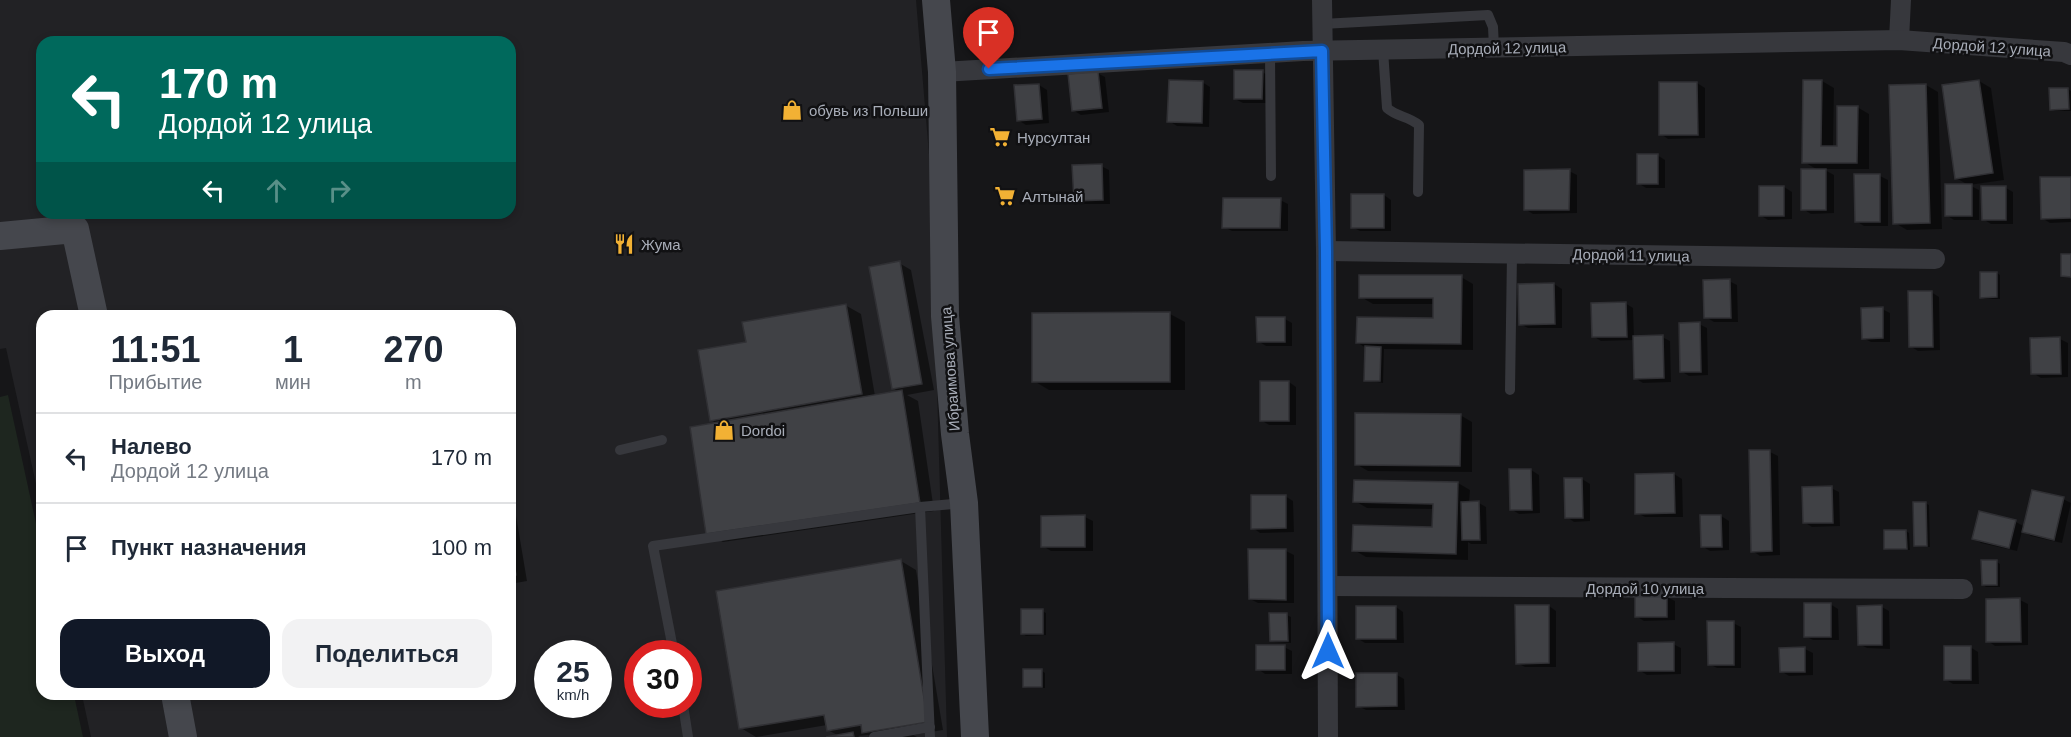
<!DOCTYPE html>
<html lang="ru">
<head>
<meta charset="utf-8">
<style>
  body { margin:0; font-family:Helvetica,sans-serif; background:#f2f2f3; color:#1f2937; height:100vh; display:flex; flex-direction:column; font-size:22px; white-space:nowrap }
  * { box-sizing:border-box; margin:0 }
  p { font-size:20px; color:#747a83 }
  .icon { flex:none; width:33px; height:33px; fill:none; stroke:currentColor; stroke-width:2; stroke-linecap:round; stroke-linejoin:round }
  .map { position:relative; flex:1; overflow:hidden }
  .panel { position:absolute; left:36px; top:310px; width:480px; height:390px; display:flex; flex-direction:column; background:#fff; border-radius:18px; box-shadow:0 3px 9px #0003 }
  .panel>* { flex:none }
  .banner { position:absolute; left:36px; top:36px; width:480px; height:183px; border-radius:18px; box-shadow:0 3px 9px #0003; background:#00695c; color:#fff; overflow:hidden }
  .speed { position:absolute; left:534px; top:640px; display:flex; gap:12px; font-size:30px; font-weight:700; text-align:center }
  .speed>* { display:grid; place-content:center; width:78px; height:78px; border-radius:50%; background:#fff; box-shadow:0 3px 9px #0003; line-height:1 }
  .speed small { font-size:15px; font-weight:400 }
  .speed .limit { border:9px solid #d22; background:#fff; color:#111 }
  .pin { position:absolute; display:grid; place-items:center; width:51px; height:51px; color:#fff; margin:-62px -26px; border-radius:50% 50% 50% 0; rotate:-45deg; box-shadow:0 0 6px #0007 }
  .pin .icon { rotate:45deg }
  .me { position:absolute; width:66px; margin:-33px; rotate:0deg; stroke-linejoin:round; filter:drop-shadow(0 0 4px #0008) }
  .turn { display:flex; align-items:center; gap:21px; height:126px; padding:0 24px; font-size:27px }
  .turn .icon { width:78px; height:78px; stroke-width:2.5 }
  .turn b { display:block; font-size:42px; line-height:51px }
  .lanes { display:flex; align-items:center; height:57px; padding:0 24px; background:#0003; justify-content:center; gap:30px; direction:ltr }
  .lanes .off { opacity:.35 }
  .eta { display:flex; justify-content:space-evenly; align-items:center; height:102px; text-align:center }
  .eta b { font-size:36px; font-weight:700; line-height:42px }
  .cta { display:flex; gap:12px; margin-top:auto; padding:12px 24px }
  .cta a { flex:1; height:69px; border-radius:18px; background:#111827; color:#fff; font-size:24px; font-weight:700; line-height:69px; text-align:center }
  .cta a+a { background:#f2f2f3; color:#1f2937 }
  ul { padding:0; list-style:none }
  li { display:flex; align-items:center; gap:18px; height:90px; padding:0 24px; border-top:2px solid #e0e1e3 }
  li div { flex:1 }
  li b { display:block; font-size:22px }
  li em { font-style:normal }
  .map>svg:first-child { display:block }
</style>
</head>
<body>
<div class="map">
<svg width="2071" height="737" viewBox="0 0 2071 737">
  <rect width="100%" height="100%" fill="#161618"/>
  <path fill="#222225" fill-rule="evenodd" d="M 0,0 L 916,0 L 931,178 L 947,737 L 91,737 L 82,695 L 510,694 L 510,316 L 42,316 L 42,511 L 6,348 L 0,349 ZM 42,42 L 510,42 L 510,213 L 42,213 ZM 548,654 L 598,654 L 598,705 L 548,705 ZM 638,654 L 688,654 L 688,705 L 638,705 Z"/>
  <polygon fill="#1e261f" points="8,395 42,551 42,694 74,695 83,737 0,737 0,397"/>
  <g fill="#0007">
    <polygon points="1262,72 1270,76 1270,103 1243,103 1235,99"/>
    <polygon points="1097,73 1105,77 1109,112 1081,115 1073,110"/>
    <polygon points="1822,81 1834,88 1833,147 1838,147 1857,107 1869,114 1869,169 1823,169 1834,175 1834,213 1811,214 1803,209 1818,170 1804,162"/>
    <polygon points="1979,81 1991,88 2004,180 1969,185 1979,190 1979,220 1954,220 1946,215 1970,186 1956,178"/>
    <polygon points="1202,82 1210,87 1209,127 1177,126 1169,121"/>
    <polygon points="1660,83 1697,83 1705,88 1705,138 1668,139 1661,134"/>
    <polygon points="1039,85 1047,90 1049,123 1026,125 1018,120"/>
    <polygon points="1926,85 1938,92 1942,229 1907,230 1895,223"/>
    <polygon points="2068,89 2071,91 2071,111 2055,111 2051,109 2051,90"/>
    <polygon points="1657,155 1665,160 1665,188 1646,188 1638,183"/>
    <polygon points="1101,166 1109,170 1110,204 1083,204 1075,200"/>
    <polygon points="1569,171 1577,175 1577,213 1533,214 1525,209"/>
    <polygon points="1856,176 1880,176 1888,180 1888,226 1864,226 1856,221"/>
    <polygon points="2071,178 2071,222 2050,223 2042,218"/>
    <polygon points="1784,187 1792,192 1792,219 1768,220 1760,215"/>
    <polygon points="2006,188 2013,192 2013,224 1991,224 1983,219"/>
    <polygon points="1384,195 1391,200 1391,231 1360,231 1352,227"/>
    <polygon points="1280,200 1288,204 1288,231 1232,231 1224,227"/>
    <polygon points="899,263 911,270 934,390 907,395 918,401 934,511 723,542 708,533 718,424 711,420 747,343 845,305 861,314 875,396 899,392 893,388"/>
    <polygon points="1997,273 2000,275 2000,299 1985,299 1982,297"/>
    <polygon points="1461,277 1473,284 1473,350 1384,349 1383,383 1365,380 1366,348 1358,343 1434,319 1434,304 1373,304 1361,297"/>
    <polygon points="1729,281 1737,285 1738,322 1714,322 1706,317"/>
    <polygon points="1554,284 1562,289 1562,328 1528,328 1520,324"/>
    <polygon points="1931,292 1939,297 1940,350 1918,351 1910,346"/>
    <polygon points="1625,303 1633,308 1634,338 1662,337 1670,341 1671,382 1643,383 1635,378 1634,340 1601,341 1593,336"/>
    <polygon points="1882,309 1890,313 1890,342 1871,342 1863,338"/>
    <polygon points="1170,314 1185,322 1185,390 1049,390 1034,381"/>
    <polygon points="1285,319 1292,323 1292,346 1266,346 1258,341"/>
    <polygon points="1699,324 1707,328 1708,375 1689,376 1681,371"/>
    <polygon points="2060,339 2068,343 2068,377 2041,378 2033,373"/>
    <polygon points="1289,382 1296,387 1296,425 1269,425 1261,420"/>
    <polygon points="1460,415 1472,422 1472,472 1368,471 1356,464"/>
    <polygon points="1770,452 1778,456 1780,555 1760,556 1753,551"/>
    <polygon points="1531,470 1539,475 1540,513 1519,514 1511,509"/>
    <polygon points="1674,474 1682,479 1683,517 1645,517 1637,513 1636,475"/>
    <polygon points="1582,479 1590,484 1590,521 1574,522 1567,517"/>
    <polygon points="510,480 527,581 510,584"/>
    <polygon points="1458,483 1470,490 1469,503 1479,503 1486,507 1487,544 1471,544 1468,542 1468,560 1366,557 1354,550 1434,528 1434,509 1367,508 1355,501"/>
    <polygon points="1831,488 1839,492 1840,526 1812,527 1804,522"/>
    <polygon points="1285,496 1293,501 1294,532 1260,533 1253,528"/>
    <polygon points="2063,499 2071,503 2062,543 2031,536 2022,531 2017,551 1981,543 1973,538 1980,513 2016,522 2025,527"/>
    <polygon points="1925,503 1929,505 1930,547 1919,547 1915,545"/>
    <polygon points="1721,516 1729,521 1729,550 1710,551 1702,546"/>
    <polygon points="1085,517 1093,521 1093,551 1051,551 1043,546"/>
    <polygon points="1906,531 1909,533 1910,550 1889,550 1885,548"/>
    <polygon points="1286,551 1294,555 1294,603 1258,603 1250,599"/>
    <polygon points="901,561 916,570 943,730 913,735 917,737 872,737 868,735 858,736 860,737 833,737 839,736 828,730 827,725 756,737 741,728"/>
    <polygon points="1997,562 2000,564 2000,587 1986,587 1983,585"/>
    <polygon points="1667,597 1675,601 1675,620 1644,621 1636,616"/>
    <polygon points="2020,600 2028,604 2028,645 1995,646 1988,641"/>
    <polygon points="1830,604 1838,609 1839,640 1813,640 1805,636"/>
    <polygon points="1549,606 1556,611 1556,667 1525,667 1517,663"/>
    <polygon points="1396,607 1403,612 1404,643 1365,643 1357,638"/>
    <polygon points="1882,607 1889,611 1890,649 1867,648 1859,644"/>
    <polygon points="1042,611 1046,613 1046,635 1026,636 1023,634"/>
    <polygon points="1287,615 1291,617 1291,643 1275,642 1271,640"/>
    <polygon points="1733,623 1741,627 1741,668 1717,668 1709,664"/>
    <polygon points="1673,644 1681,648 1681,674 1647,675 1639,670"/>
    <polygon points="1284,647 1292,651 1292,674 1265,674 1258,669"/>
    <polygon points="1970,647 1978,652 1979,684 1953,684 1945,679"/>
    <polygon points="1805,649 1813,653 1813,675 1789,676 1781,671"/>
    <polygon points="1042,671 1045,673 1045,688 1028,688 1024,686"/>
    <polygon points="1397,675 1404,679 1405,710 1366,710 1358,706"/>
  </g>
  <g fill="#404145" stroke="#303034" stroke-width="1.5">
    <polygon points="1234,70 1263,70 1262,99 1234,99"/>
    <polygon points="1098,71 1102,108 1072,111 1068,74"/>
    <polygon points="1169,80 1203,81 1202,123 1167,122"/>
    <polygon points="1803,80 1822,80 1821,146 1837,146 1837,106 1858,106 1857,163 1802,163"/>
    <polygon points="1979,80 1993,173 1955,179 1942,85"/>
    <polygon points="1659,82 1697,82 1698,135 1659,135"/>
    <polygon points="1039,84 1042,119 1017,121 1014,85"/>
    <polygon points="1926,84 1930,223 1893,224 1889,85"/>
    <polygon points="2049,88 2068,88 2069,109 2050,110"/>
    <rect x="1637" y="154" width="21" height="30"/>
    <polygon points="1102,164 1103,200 1074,201 1072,165"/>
    <polygon points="1570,169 1569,210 1524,210 1524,170"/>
    <rect x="1801" y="169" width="25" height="41"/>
    <polygon points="1854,174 1880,174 1880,222 1855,222"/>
    <polygon points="2040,177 2071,177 2071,218 2041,219"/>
    <rect x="1945" y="184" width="27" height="32"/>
    <rect x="1759" y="186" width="25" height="30"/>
    <polygon points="1981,186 2006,186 2006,220 1982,220"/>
    <rect x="1351" y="194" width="33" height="34"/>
    <polygon points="1223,198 1281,198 1280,228 1222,228"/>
    <polygon points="2061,254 2071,254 2071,277 2061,276"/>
    <polygon points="900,261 922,384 892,389 869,267"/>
    <polygon points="1980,272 1997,272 1997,297 1980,298"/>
    <polygon points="1359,275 1462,275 1461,344 1356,343 1357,317 1433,318 1433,298 1359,298"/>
    <polygon points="1730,279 1731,318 1704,318 1703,280"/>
    <polygon points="1554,283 1555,324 1519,325 1518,284"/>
    <polygon points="1908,291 1932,291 1933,347 1909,347"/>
    <polygon points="1626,302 1627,337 1592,337 1591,303"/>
    <polygon points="846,304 862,394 710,421 698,350 746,342 742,322"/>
    <polygon points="1883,307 1883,338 1862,339 1861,308"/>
    <polygon points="1170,312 1170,382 1032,382 1032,313"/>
    <polygon points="1256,317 1285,317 1285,342 1257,342"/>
    <polygon points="1700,322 1701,372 1680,372 1679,323"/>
    <polygon points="1663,335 1664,378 1634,379 1633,336"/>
    <polygon points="2060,337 2061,374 2031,374 2030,338"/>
    <polygon points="1365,346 1381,347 1380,381 1364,381"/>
    <rect x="1260" y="381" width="29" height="40"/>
    <polygon points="902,390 920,503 706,534 690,427"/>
    <polygon points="1355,413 1461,414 1460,466 1355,465"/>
    <polygon points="1749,450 1770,450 1772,551 1751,552"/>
    <polygon points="1509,469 1531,469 1532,510 1510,510"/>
    <polygon points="1674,473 1675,513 1635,514 1635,474"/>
    <polygon points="1564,478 1582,478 1583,518 1565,518"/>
    <polygon points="1354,480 1458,482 1456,554 1352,551 1353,525 1432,527 1433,504 1353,502"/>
    <polygon points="1832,486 1833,523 1803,523 1802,487"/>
    <polygon points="2032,490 2064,497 2054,540 2022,532"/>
    <polygon points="1251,495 1286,495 1286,528 1251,529"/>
    <polygon points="1479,501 1480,540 1462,540 1461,502"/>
    <polygon points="1913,502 1926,502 1927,546 1914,546"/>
    <polygon points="1979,511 2016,520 2009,548 1972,539"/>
    <polygon points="1085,515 1085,547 1041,547 1041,516"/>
    <polygon points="1700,515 1721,515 1722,547 1701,547"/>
    <polygon points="1884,530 1906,530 1907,549 1884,549"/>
    <polygon points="510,542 516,575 510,576"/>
    <polygon points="1248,549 1286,549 1286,600 1249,599"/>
    <polygon points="901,559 928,722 862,733 861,725 827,731 824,715 739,729 716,591"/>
    <polygon points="1981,560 1997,560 1997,585 1982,585"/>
    <polygon points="1667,595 1667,617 1635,617 1635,596"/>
    <polygon points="2020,598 2021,642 1986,642 1986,599"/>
    <rect x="1804" y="603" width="27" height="34"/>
    <polygon points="1515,605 1549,605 1549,663 1516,664"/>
    <polygon points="1882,605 1882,645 1858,645 1857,606"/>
    <rect x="1356" y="606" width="40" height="33"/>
    <rect x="1021" y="609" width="22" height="25"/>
    <polygon points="1269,613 1287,613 1288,641 1270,641"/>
    <polygon points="1707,621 1734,621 1734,665 1708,665"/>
    <polygon points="1674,642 1674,671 1638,671 1638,643"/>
    <rect x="1256" y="645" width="29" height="25"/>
    <rect x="1944" y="646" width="27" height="34"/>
    <polygon points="1805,647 1805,672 1780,672 1779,648"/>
    <rect x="1023" y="669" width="19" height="18"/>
    <polygon points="1356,673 1397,673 1397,706 1356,707"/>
    <polygon points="853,732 854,737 826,737"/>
  </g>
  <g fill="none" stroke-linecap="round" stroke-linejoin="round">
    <g stroke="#37383d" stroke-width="10">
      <polyline points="1322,24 1488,15 1493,27 1494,48"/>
      <path d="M 1383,50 L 1387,108 C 1397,117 1408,116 1419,125 L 1418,192"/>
      <polyline points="1270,54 1271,176"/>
      <polyline points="1510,390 1512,254"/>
      <polyline points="620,450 662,440"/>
      <polyline points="920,507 930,737"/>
      <polyline points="674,654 653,546 920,507 964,503"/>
      <polyline points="683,705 688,737"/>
      <polyline points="874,737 930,727"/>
    </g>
    <g stroke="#37383d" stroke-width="20">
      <polyline points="1322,0 1326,251 1328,737"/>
      <polyline points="1899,40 1901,0"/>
      <polyline points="942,72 1303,51 1899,40 2064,52 2071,55"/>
      <polyline points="1326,251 1935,259"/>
      <polyline points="1328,586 1963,589"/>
    </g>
    <g stroke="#45474d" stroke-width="28">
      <polyline points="936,0 942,72 945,316 955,434 964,503 975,737"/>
      <polyline points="0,236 75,229 94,316"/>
      <polyline points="175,694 183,737"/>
    </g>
  </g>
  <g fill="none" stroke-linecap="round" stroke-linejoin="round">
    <g stroke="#114b97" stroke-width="15">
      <polyline id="route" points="989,69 1322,51 1326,251 1328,651"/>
    </g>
    <use href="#route" stroke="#1a73e8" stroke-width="10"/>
  </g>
  <defs>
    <g id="shop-bare" transform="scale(1.62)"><path d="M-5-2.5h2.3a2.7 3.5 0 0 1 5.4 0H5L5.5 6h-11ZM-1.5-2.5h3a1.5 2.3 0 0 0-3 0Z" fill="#f2b134" stroke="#111113" stroke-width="2.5" paint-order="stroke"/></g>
    <g id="supermarket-bare" transform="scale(1.62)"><path d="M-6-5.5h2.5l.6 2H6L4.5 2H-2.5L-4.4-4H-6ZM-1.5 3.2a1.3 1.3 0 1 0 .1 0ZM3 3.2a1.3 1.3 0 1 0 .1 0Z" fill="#f2b134" stroke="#111113" stroke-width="2.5" paint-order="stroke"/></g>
    <g id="restaurant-bare" transform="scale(1.62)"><path d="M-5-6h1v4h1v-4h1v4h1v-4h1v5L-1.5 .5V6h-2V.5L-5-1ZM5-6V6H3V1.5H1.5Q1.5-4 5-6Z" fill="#f2b134" stroke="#111113" stroke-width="2.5" paint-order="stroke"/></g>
  </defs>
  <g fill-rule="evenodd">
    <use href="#shop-bare" x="792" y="110"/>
    <use href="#supermarket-bare" x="1000" y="137"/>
    <use href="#supermarket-bare" x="1005" y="196"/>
    <use href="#restaurant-bare" x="624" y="244"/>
    <use href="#shop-bare" x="724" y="430"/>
  </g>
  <g text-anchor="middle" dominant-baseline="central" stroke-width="5" stroke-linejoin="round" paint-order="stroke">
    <g font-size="15" fill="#a8adb8" stroke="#111113">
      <text transform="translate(1992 47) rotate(4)">Дордой 12 улица</text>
      <text transform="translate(1507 48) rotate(-1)">Дордой 12 улица</text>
      <text transform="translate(1631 255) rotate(1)">Дордой 11 улица</text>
      <text transform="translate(950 369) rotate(-94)">Ибраимова улица</text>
      <text x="1645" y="588">Дордой 10 улица</text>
    </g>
    <g font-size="15" fill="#a8adb8" stroke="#111113" text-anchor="start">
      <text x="809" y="110">обувь из Польши</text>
      <text x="1017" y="137">Нурсултан</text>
      <text x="1022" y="196">Алтынай</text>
      <text x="641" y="244">Жума</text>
      <text x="741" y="430">Dordoi</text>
    </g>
  </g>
</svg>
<div class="speed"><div>25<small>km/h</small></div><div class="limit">30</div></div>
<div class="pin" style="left:989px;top:69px;background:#d93025"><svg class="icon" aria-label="arrive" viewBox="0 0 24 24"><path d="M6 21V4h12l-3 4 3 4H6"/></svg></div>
<svg class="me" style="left:1328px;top:651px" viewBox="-20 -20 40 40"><path d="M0-17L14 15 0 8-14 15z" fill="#1a73e8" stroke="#fff" stroke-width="4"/></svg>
<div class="banner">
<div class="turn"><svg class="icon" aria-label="left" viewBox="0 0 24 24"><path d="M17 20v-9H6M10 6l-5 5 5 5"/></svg><div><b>170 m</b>Дордой 12 улица</div></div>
<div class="lanes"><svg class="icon" aria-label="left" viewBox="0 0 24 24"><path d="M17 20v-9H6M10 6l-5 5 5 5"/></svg><svg class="icon off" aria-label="ahead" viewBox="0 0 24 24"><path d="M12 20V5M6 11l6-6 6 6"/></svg><svg class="icon off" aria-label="right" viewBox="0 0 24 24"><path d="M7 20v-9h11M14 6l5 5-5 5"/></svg></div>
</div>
<section class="panel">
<div class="eta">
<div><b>11:51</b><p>Прибытие</p></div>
<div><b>1</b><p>мин</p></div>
<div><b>270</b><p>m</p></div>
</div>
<ul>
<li><svg class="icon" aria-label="left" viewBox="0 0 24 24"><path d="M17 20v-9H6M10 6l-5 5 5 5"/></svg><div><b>Налево</b><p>Дордой 12 улица</p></div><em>170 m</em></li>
<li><svg class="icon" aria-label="arrive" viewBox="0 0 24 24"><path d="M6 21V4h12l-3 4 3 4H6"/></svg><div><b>Пункт назначения</b></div><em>100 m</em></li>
</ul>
<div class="cta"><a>Выход</a><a>Поделиться</a></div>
</section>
</div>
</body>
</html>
